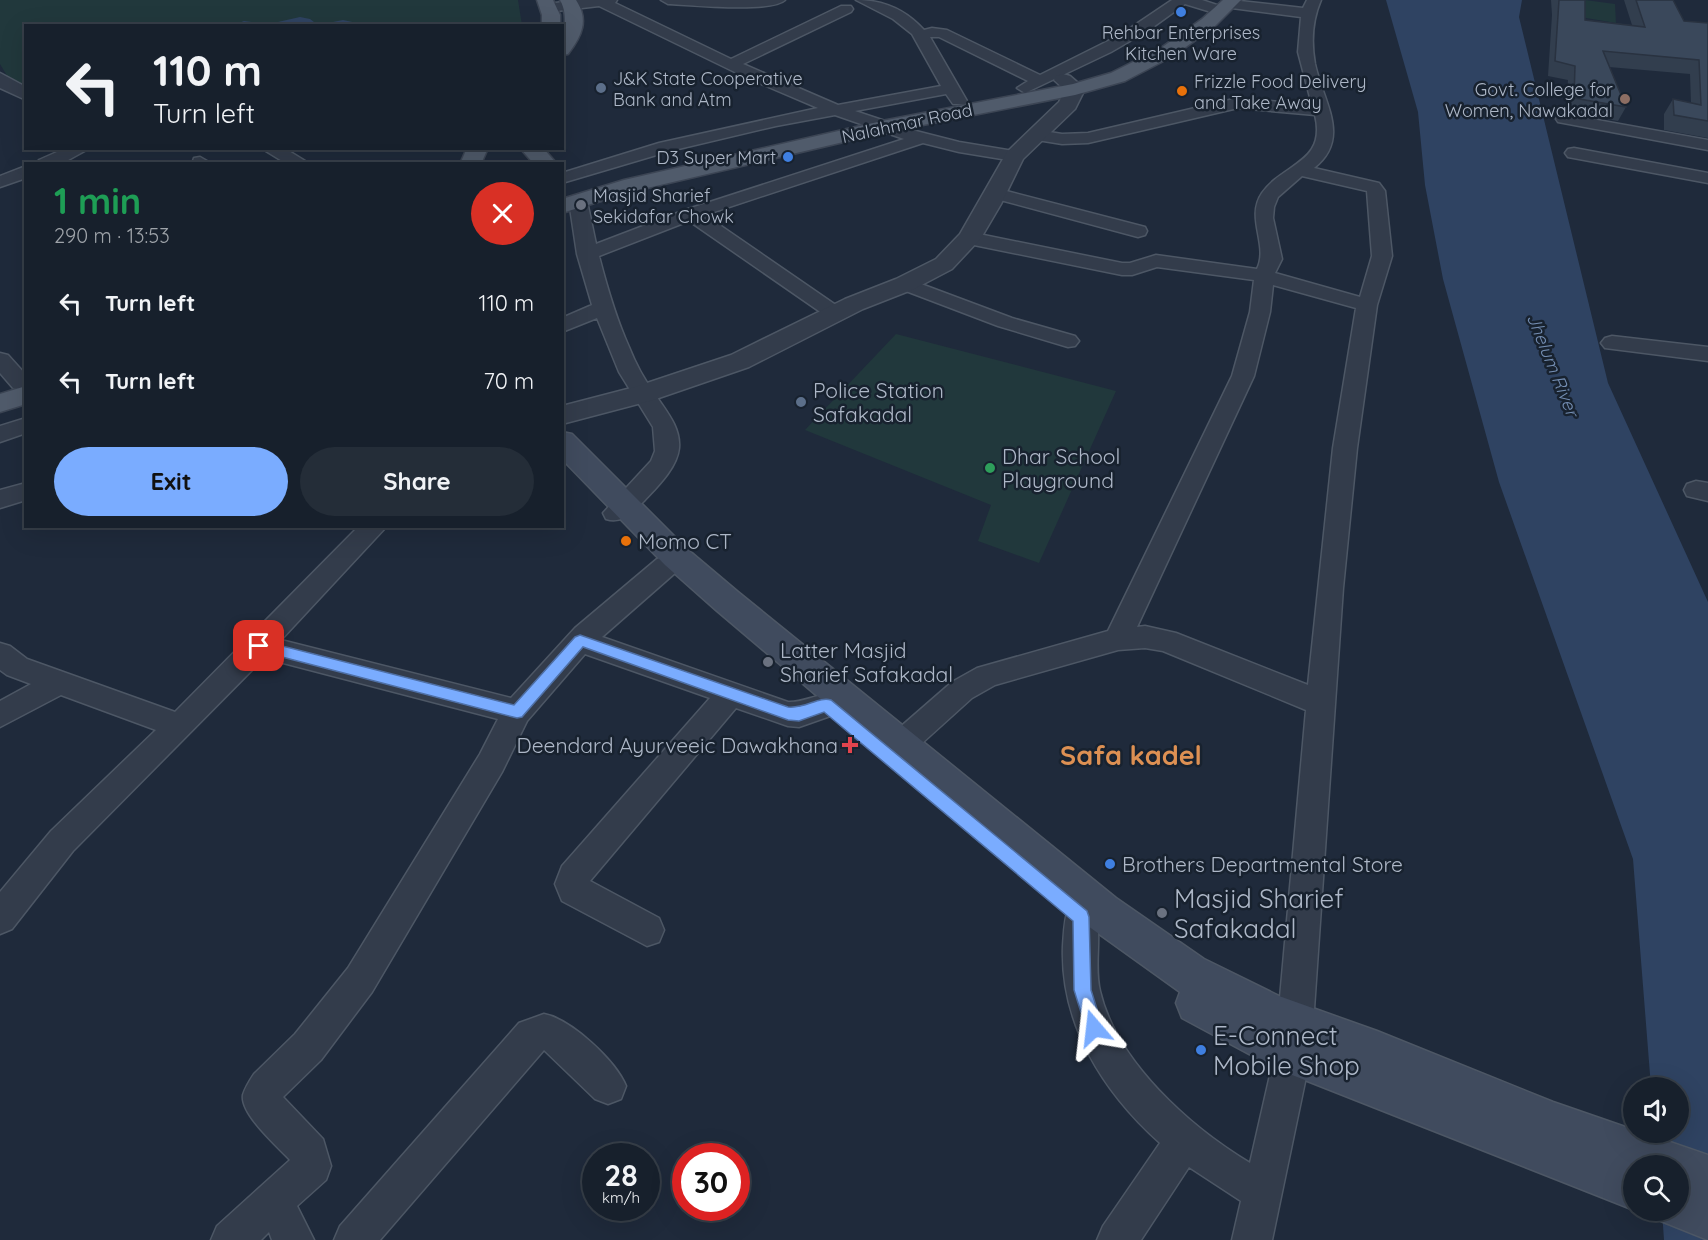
<!DOCTYPE html>
<html lang="en">
<head>
<meta charset="utf-8">
<style>
  body { margin:0; font-family:Quicksand,sans-serif; background:#242d38; color:#f1f3f6; height:100vh; display:flex; flex-direction:column; font-size:22px; white-space:nowrap }
  * { box-sizing:border-box; margin:0 }
  p { font-size:20px; color:#9ea3a9 }
  .icon { flex:none; width:33px; height:33px; fill:none; stroke:currentColor; stroke-width:2; stroke-linecap:round; stroke-linejoin:round }
  .map { position:relative; flex:1; overflow:hidden }
  .drawer { position:absolute; left:24px; top:162px; width:540px; height:366px; display:flex; flex-direction:column; background:#17202c; border-radius:0px; box-shadow:0 6px 24px #0002,0 0 0 2px #363e48 }
  .drawer>* { flex:none }
  .hud { position:absolute; left:24px; top:24px; width:540px; height:126px; border-radius:0px; box-shadow:0 6px 24px #0002,0 0 0 2px #363e48; background:#17202c; color:#f1f3f6; overflow:hidden }
  .tools { position:absolute; left:1623px; top:1077px; display:grid; gap:12px }
  .tools a { display:grid; place-items:center; width:66px; height:66px; border-radius:50%; background:#17202c; box-shadow:0 6px 24px #0002,0 0 0 2px #363e48; font-size:30px }
  .speed { position:absolute; left:582px; top:1143px; display:flex; gap:12px; font-size:30px; font-weight:700; text-align:center }
  .speed>* { display:grid; place-content:center; width:78px; height:78px; border-radius:50%; background:#17202c; box-shadow:0 6px 24px #0002,0 0 0 2px #363e48; line-height:1 }
  .speed small { font-size:15px; font-weight:400 }
  .speed .limit { border:9px solid #d22; background:#fff; color:#111 }
  .pin { position:absolute; display:grid; place-items:center; width:51px; height:51px; color:#fff; margin:-26px; border-radius:12px; box-shadow:0 3px 9px #0006 }
  .me { position:absolute; width:66px; margin:-33px; rotate:343deg; stroke-linejoin:round; filter:drop-shadow(0 0 4px #0008) }
  .turn { display:flex; align-items:center; gap:21px; height:126px; padding:0 30px; font-size:27px }
  .turn .icon { width:78px; height:78px; stroke-width:2.5 }
  .turn b { display:block; font-size:42px; line-height:51px }
  .round { display:grid; place-items:center; flex:none; width:63px; height:63px; border-radius:32px; background:#242d38 }
  .overview { display:flex; align-items:center; justify-content:space-between; height:102px; padding:0 30px }
  h1 { font-size:36px; font-weight:800; line-height:45px; color:#1e9e55 }
  .cta { display:flex; gap:12px; margin-top:auto; padding:12px 30px }
  .cta a { flex:1; height:69px; border-radius:36px; background:#7aacff; color:#111; font-size:24px; font-weight:800; line-height:69px; text-align:center }
  .cta a+a { background:#242d38; color:#f1f3f6 }
  ul { padding:0; list-style:none }
  li { display:flex; align-items:center; gap:18px; height:78px; padding:0 30px }
  li div { flex:1 }
  li b { display:block; font-size:22px }
  li em { font-style:normal }
  .map>svg:first-child { display:block }
</style>
</head>
<body>
<div class="map">
<svg width="1708" height="1240" viewBox="0 0 1708 1240">
  <rect width="100%" height="100%" fill="#1f2a3b"/>
  <g fill="#21383c">
    <polygon points="0,0 518,0 522,25 26,26 25,90 12,84 0,64"/>
    <polygon points="1585,0 1615,4 1616,23 1580,17"/>
    <polygon points="896,334 1116,391 1039,563 978,541 991,505 805,430"/>
  </g>
  <g fill="#2f4362">
    <polygon points="1386,0 1522,0 1519,17 1608,383 1708,602 1708,1240 1664,1240 1662,1211 1678,1210 1678,1166 1658,1165 1655,1133 1678,1132 1678,1088 1651,1087 1633,859 1499,482 1443,279 1425,185 1418,112"/>
    <polygon points="300,17 310,19 318,25 343,20 357,23 356,26 233,25 244,21 269,24"/>
  </g>
  <g fill="none" stroke-linecap="round" stroke-linejoin="round">
    <g stroke="#4d5765" stroke-width="3">
      <g id="minor">
        <path d="M 578,0 L 617,0 L 615,3 L 731,59 L 841,6 L 851,6 L 853,9 L 851,12 L 743,64 L 838,105 L 941,86 L 912,34 L 893,19 L 856,0 C 883,0 905,9 924,30 L 932,28 L 947,30 L 1040,75 L 1120,35 L 1172,0 L 1202,0 L 1226,8 L 1228,11 L 1221,15 L 1185,4 L 1149,30 L 1111,52 L 1025,93 L 1017,88 L 1028,81 L 939,37 L 930,37 L 967,101 L 965,104 L 953,104 L 946,94 L 855,111 L 912,130 L 959,142 L 1020,152 L 1023,156 L 1020,160 L 1014,161 L 959,152 L 923,143 L 705,215 L 843,310 L 846,314 L 843,318 L 836,320 L 829,318 L 689,221 L 599,256 C 607,287 616,318 629,347 C 635,362 643,378 653,391 C 664,409 681,426 679,448 C 677,468 657,487 644,501 C 632,512 623,524 606,519 L 603,513 L 651,461 L 655,451 L 653,427 L 619,372 L 597,318 L 562,332 L 562,318 L 592,305 L 577,254 L 569,201 L 572,197 L 584,197 L 587,201 L 596,244 L 685,210 L 904,139 L 835,115 L 776,126 L 670,151 L 562,183 L 562,173 L 659,143 L 818,108 L 745,77 L 599,6 L 548,12 L 541,8 L 548,4 Z"/>
        <path d="M 661,0 L 785,0 C 772,13 689,5 668,4 Z"/>
        <path d="M 1231,0 L 1303,8 L 1307,0 L 1321,0 C 1312,21 1311,42 1315,64 C 1323,102 1352,138 1314,168 L 1379,183 L 1385,191 L 1392,256 L 1377,305 L 1357,448 L 1343,588 L 1311,1053 L 1272,1240 L 1232,1240 L 1241,1201 L 1189,1167 L 1141,1240 L 1097,1240 L 1103,1226 L 1160,1143 C 1103,1092 1060,1024 1063,946 C 1064,932 1064,919 1069,906 L 1081,901 L 1093,906 C 1104,932 1093,963 1100,991 C 1116,1061 1190,1127 1250,1163 L 1275,1053 L 1306,710 L 1163,651 L 1145,648 L 1118,650 L 995,685 L 972,698 L 910,754 L 900,758 L 890,754 L 885,745 L 890,736 L 952,682 L 977,668 L 1108,631 L 1232,376 L 1250,312 L 1254,280 L 1157,267 L 1132,275 L 1122,275 L 969,244 L 962,242 L 960,238 L 962,234 L 969,232 L 1122,263 L 1130,263 L 1156,255 L 1257,269 C 1269,245 1245,218 1262,193 C 1283,163 1327,163 1315,115 L 1238,108 L 1088,143 L 1062,144 L 1031,139 L 1029,135 L 1037,130 L 1062,134 L 1088,133 L 1238,98 L 1312,105 L 1298,52 L 1301,17 L 1224,7 L 1222,4 L 1224,1 ZM 1302,176 L 1367,191 L 1372,256 L 1360,297 L 1275,273 L 1282,259 L 1273,218 L 1274,207 L 1278,197 ZM 1273,285 L 1356,308 L 1333,448 L 1308,685 L 1176,633 L 1145,626 L 1137,627 L 1254,376 L 1270,312 Z"/>
        <polygon points="1564,114 1708,140 1708,150 1558,122 1556,119 1558,116"/>
        <polygon points="66,148 90,148 61,164 37,164 39,160"/>
        <polygon points="261,148 284,148 310,164 287,164"/>
        <polygon points="1574,148 1708,173 1708,183 1568,157 1565,153 1568,149"/>
        <polygon points="200,157 212,164 192,164 194,158"/>
        <polygon points="26,166 26,178 0,187 0,176"/>
        <polygon points="995,188 1145,227 1147,231 1145,235 1138,237 989,197 986,193 989,189"/>
        <polygon points="905,278 1012,318 1075,336 1079,341 1075,346 1068,347 998,326 898,288 895,284 898,280"/>
        <polygon points="1612,336 1708,347 1708,361 1605,348 1601,343 1605,338"/>
        <polygon points="0,353 8,355 26,375 26,389 13,388 0,373"/>
        <polygon points="26,418 26,433 0,442 0,426"/>
        <polygon points="1696,481 1708,483 1708,501 1687,496 1684,490 1687,484"/>
        <polygon points="26,483 26,500 0,508 0,490"/>
        <path d="M 359,526 L 387,526 L 281,640 L 511,698 L 575,628 L 657,559 L 666,556 L 675,559 L 679,566 L 675,573 L 602,637 L 788,702 C 806,703 819,691 836,696 L 840,705 L 836,714 L 799,727 L 788,726 L 736,708 L 590,881 L 659,918 L 664,930 L 659,942 L 647,946 L 562,901 L 555,884 L 562,866 L 710,698 L 585,654 L 527,721 L 502,772 L 372,992 L 321,1060 L 283,1097 L 323,1139 L 331,1166 L 326,1180 L 297,1206 L 314,1240 L 272,1240 L 269,1232 L 261,1240 L 211,1240 L 217,1226 L 290,1160 C 278,1147 240,1114 243,1095 C 245,1088 250,1080 254,1074 L 295,1034 L 348,968 L 480,754 L 498,719 L 264,658 L 73,851 L 12,929 L 0,934 L 0,892 L 51,831 L 156,730 L 61,695 L 0,727 L 0,701 L 31,684 L 7,675 L 0,670 L 0,643 L 10,646 L 27,659 L 175,712 Z"/>
        <path d="M 544,1014 C 571,1019 616,1061 626,1086 L 621,1099 L 608,1104 L 595,1099 L 544,1050 L 380,1240 L 334,1240 L 340,1226 L 519,1023 Z"/>
      </g>
    </g>
    <g stroke="#4d5765" stroke-width="3">
      <g id="tertiary">
        <polygon points="0,73 26,87 26,100 0,88"/>
        <polygon points="1063,74 1070,76 1085,89 1075,109 1023,159 1001,204 981,238 952,269 914,289 863,309 749,367 653,400 562,424 562,406 635,387 731,355 845,299 896,279 936,259 960,234 1007,152 1059,102 1065,90 1054,80 1056,76"/>
      </g>
    </g>
    <g stroke="#4d5765" stroke-width="3">
      <polygon id="secondary" points="562,432 572,434 687,549 738,592 1116,898 1204,959 1279,996 1377,1031 1553,1102 1634,1130 1634,1132 1641,1132 1708,1155 1708,1240 1661,1221 1657,1210 1678,1210 1678,1166 1634,1166 1634,1210 1277,1069 1182,1018 1176,1003 1180,992 1088,926 716,610 665,565 562,459"/>
    </g>
    <g stroke="#3c4554" stroke-width="3">
      <g id="primary">
        <polygon points="537,0 553,0 560,15 560,26 542,26 542,15"/>
        <path d="M 560,0 L 576,0 C 589,20 582,36 568,54 L 562,55 C 562,35 570,18 560,0 Z"/>
        <polygon points="1223,0 1241,0 1214,27 1173,56 1125,81 1075,95 882,133 630,192 562,213 562,199 624,180 882,121 1073,84 1111,73 1161,48 1202,19"/>
        <polygon points="467,148 488,148 481,164 460,164"/>
        <polygon points="520,148 543,148 557,164 534,164"/>
        <polygon points="26,386 26,404 0,412 0,394"/>
      </g>
    </g>
    <use href="#minor" fill="#333c4b" fill-rule="evenodd"/>
    <use href="#tertiary" fill="#333c4b" fill-rule="evenodd"/>
    <use href="#secondary" fill="#404b5e" fill-rule="evenodd"/>
    <use href="#primary" fill="#505b6b" fill-rule="evenodd"/>
  </g>
  <polygon fill="#323e4e" points="1551,0 1585,0 1585,20 1632,25 1624,0 1673,0 1684,21 1708,23 1708,138 1664,130 1664,114 1673,99 1691,103 1690,74 1609,67 1626,107 1618,121 1566,112 1568,80 1548,76 1552,15"/>
  <polygon fill="#3a485b" stroke="#293240" stroke-width="1.5" points="1559,0 1585,0 1585,20 1645,27 1636,0 1673,0 1684,21 1708,23 1708,121 1674,115 1673,99 1701,105 1699,60 1603,51 1626,107 1574,98 1575,66 1555,61"/>
  <path fill="#7aacff" stroke="#4f70a6" stroke-width="1.5" d="M 580,635 L 788,707 C 805,709 819,696 831,700 L 1087,911 L 1089,917 L 1091,990 L 1103,1028 L 1101,1035 L 1094,1037 L 1088,1035 L 1074,990 L 1073,921 L 824,712 L 799,721 L 788,720 L 583,647 L 522,717 L 517,718 L 259,651 L 254,650 L 252,646 L 254,642 L 259,640 L 514,705 L 575,637 Z"/>
  <g fill="#3f7fe0" stroke="#18222f" stroke-width="2">
    <circle cx="1181" cy="12" r="6"/>
    <circle cx="788" cy="157" r="6"/>
    <circle cx="1110" cy="864" r="6"/>
    <circle cx="1201" cy="1050" r="6"/>
  </g>
  <g fill="#5c6f8a" stroke="#18222f" stroke-width="2">
    <circle cx="601" cy="88" r="6"/>
    <circle cx="801" cy="402" r="6"/>
  </g>
  <g fill="#e8710a" stroke="#18222f" stroke-width="2">
    <circle cx="1182" cy="91" r="6"/>
    <circle cx="626" cy="541" r="6"/>
  </g>
  <circle fill="#8d6e63" stroke="#18222f" stroke-width="2" cx="1625" cy="99" r="6"/>
  <g fill="#6b7280" stroke="#18222f" stroke-width="2">
    <circle cx="581" cy="205" r="6"/>
    <circle cx="768" cy="662" r="6"/>
    <circle cx="1162" cy="913" r="6"/>
  </g>
  <circle fill="#2e9e5b" stroke="#18222f" stroke-width="2" cx="990" cy="468" r="6"/>
  <path fill="#e0444e" stroke="#18222f" stroke-width="2" d="M847 736h6v6h6v6h-6v6h-6v-6h-6v-6h6z"/>
  <g text-anchor="middle" dominant-baseline="central" stroke-width="5" stroke-linejoin="round" paint-order="stroke">
    <g font-size="18" fill="#adb7c7" stroke="#18222f" text-anchor="start">
      <text x="1181" y="32" text-anchor="middle">Rehbar Enterprises<tspan x="1181" dy="21">Kitchen Ware</tspan></text>
      <text x="613" y="78">J&amp;K State Cooperative<tspan x="613" dy="21">Bank and Atm</tspan></text>
      <text x="1194" y="81">Frizzle Food Delivery<tspan x="1194" dy="21">and Take Away</tspan></text>
      <text x="1613" y="89" text-anchor="end">Govt. College for<tspan x="1613" dy="21">Women, Nawakadal</tspan></text>
      <text x="776" y="157" text-anchor="end">D3 Super Mart</text>
      <text x="593" y="195">Masjid Sharief<tspan x="593" dy="21">Sekidafar Chowk</tspan></text>
    </g>
    <g font-size="18" fill="#adb7c7" stroke="#18222f">
      <text transform="translate(907 123) rotate(-12)">Nalahmar Road</text>
    </g>
    <g font-size="18" font-style="italic" fill="#738db2" stroke="#18222f">
      <text transform="translate(1553 365) rotate(68)">Jhelum River</text>
    </g>
    <g font-size="21" fill="#adb7c7" stroke="#18222f" text-anchor="start">
      <text x="813" y="390">Police Station<tspan x="813" dy="24">Safakadal</tspan></text>
      <text x="1002" y="456">Dhar School<tspan x="1002" dy="24">Playground</tspan></text>
      <text x="638" y="541">Momo CT</text>
      <text x="780" y="650">Latter Masjid<tspan x="780" dy="24">Sharief Safakadal</tspan></text>
      <text x="838" y="745" text-anchor="end">Deendard Ayurveeic Dawakhana</text>
      <text x="1122" y="864">Brothers Departmental Store</text>
    </g>
    <g font-size="26" fill="#adb7c7" stroke="#18222f" text-anchor="start">
      <text x="1174" y="898">Masjid Sharief<tspan x="1174" dy="30">Safakadal</tspan></text>
      <text x="1213" y="1035">E-Connect<tspan x="1213" dy="30">Mobile Shop</tspan></text>
    </g>
    <g font-size="27" font-weight="bold" fill="#dd9053" stroke="#18222f">
      <text x="1131" y="755">Safa kadel</text>
    </g>
  </g>
</svg>
<div class="tools">
<a><svg class="icon" aria-label="sound" viewBox="0 0 24 24"><path d="M4 9h4l5-4v14l-5-4H4zM17 9q2 3 0 6"/></svg></a>
<a><svg class="icon" aria-label="search" viewBox="0 0 24 24"><circle cx="10" cy="10" r="6"/><path d="M15 15l6 6"/></svg></a>
</div>
<div class="speed"><div>28<small>km/h</small></div><div class="limit">30</div></div>
<div class="pin" style="left:259px;top:646px;background:#d93025"><svg class="icon" aria-label="arrive" viewBox="0 0 24 24"><path d="M6 21V4h12l-3 4 3 4H6"/></svg></div>
<svg class="me" style="left:1094px;top:1028px" viewBox="-20 -20 40 40"><path d="M0-17L14 15 0 8-14 15z" fill="#7aacff" stroke="#fff" stroke-width="4"/></svg>
<div class="hud">
<div class="turn"><svg class="icon" aria-label="left" viewBox="0 0 24 24"><path d="M17 20v-9H6M10 6l-5 5 5 5"/></svg><div><b>110 m</b>Turn left</div></div>
</div>
<section class="drawer">
<div class="overview"><div><h1>1 min</h1><p>290 m · 13:53</p></div><a class="round" style="background:#d93025;color:#fff"><svg class="icon" aria-label="close" viewBox="0 0 24 24"><path d="M6 6l12 12M18 6L6 18"/></svg></a></div>
<ul>
<li><svg class="icon" aria-label="left" viewBox="0 0 24 24"><path d="M17 20v-9H6M10 6l-5 5 5 5"/></svg><div><b>Turn left</b></div><em>110 m</em></li>
<li><svg class="icon" aria-label="left" viewBox="0 0 24 24"><path d="M17 20v-9H6M10 6l-5 5 5 5"/></svg><div><b>Turn left</b></div><em>70 m</em></li>
</ul>
<div class="cta"><a>Exit</a><a>Share</a></div>
</section>
</div>
</body>
</html>
